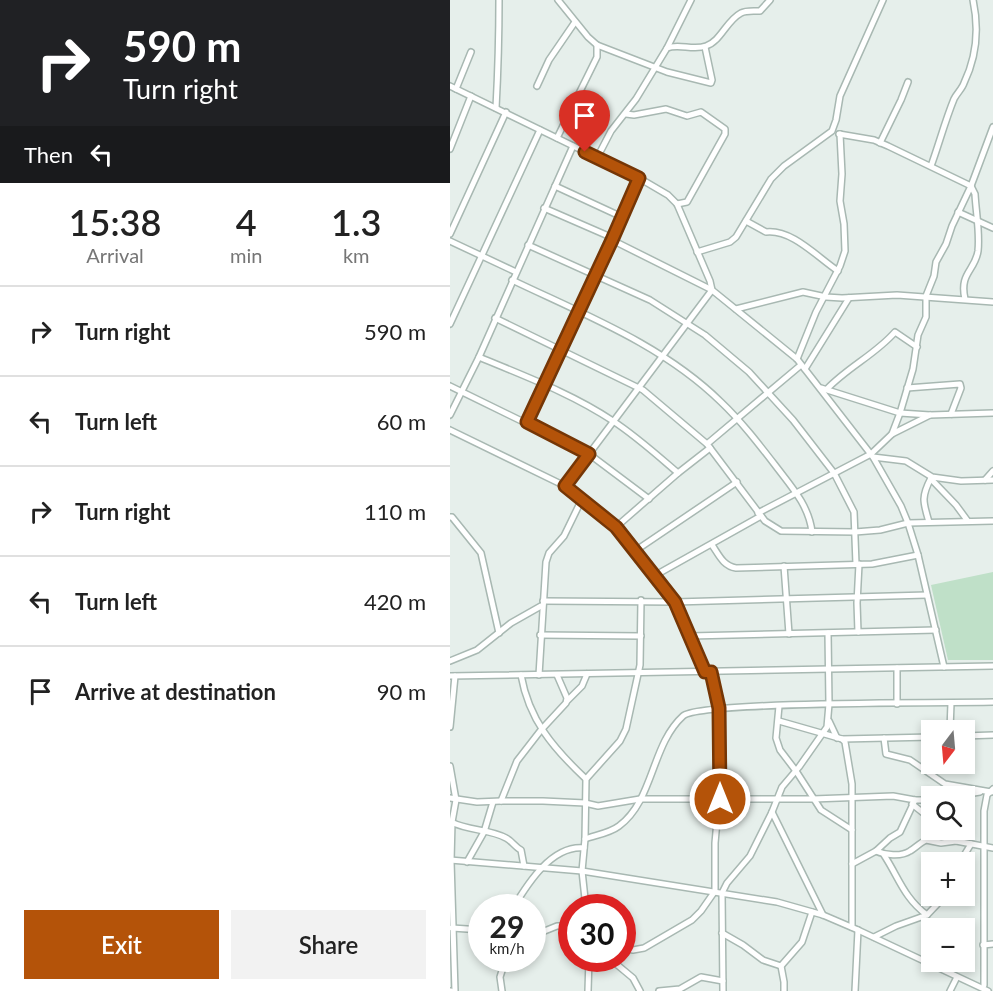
<!DOCTYPE html>
<html lang="en">
<head>
<meta charset="utf-8">
<style>
  body { margin:0; font-family:Lato,sans-serif; background:#f2f2f2; color:#222; height:100vh; display:flex; flex-direction:column; font-size:22px; white-space:nowrap }
  * { box-sizing:border-box; margin:0 }
  p { font-size:20px; color:#767676 }
  .icon { flex:none; width:33px; height:33px; fill:none; stroke:currentColor; stroke-width:2; stroke-linecap:round; stroke-linejoin:round }
  .map { position:relative; flex:1; overflow:hidden }
  .sheet { display:flex; flex-direction:column; background:#fff; width:450px }
  .sheet>* { flex:none }
  .banner { background:#202124; color:#fff; overflow:hidden }
  .needle { width:39px; rotate:196deg }
  .buttons { position:absolute; left:471px; top:720px; display:grid; gap:12px }
  .buttons a { display:grid; place-items:center; width:54px; height:54px; border-radius:0px; background:#fff; box-shadow:0 3px 9px #0003; font-size:30px }
  .speed { position:absolute; left:18px; top:894px; display:flex; gap:12px; font-size:30px; font-weight:700; text-align:center }
  .speed>* { display:grid; place-content:center; width:78px; height:78px; border-radius:50%; background:#fff; box-shadow:0 3px 9px #0003; line-height:1 }
  .speed small { font-size:15px; font-weight:400 }
  .speed .limit { border:9px solid #d22; background:#fff; color:#111 }
  .pin { position:absolute; display:grid; place-items:center; width:51px; height:51px; color:#fff; margin:-62px -26px; border-radius:50% 50% 50% 0; rotate:-45deg; box-shadow:0 0 6px #0007 }
  .pin .icon { rotate:45deg }
  .me { position:absolute; width:66px; margin:-33px; rotate:0deg; stroke-linejoin:round; filter:drop-shadow(0 0 4px #0008) }
  .turn { display:flex; align-items:center; gap:21px; height:126px; padding:0 24px; font-size:27px }
  .turn .icon { width:78px; height:78px; stroke-width:2.5 }
  .turn b { display:block; font-size:42px; line-height:51px }
  .then { display:flex; align-items:center; height:57px; padding:0 24px; background:#0003; gap:12px; font-size:22px }
  .eta { display:flex; justify-content:space-evenly; align-items:center; height:102px; text-align:center }
  .eta b { font-size:36px; font-weight:600; line-height:42px }
  .action { display:flex; gap:12px; margin-top:auto; padding:12px 24px }
  .action a { flex:1; height:69px; border-radius:0px; background:#b45309; color:#fff; font-size:24px; font-weight:600; line-height:69px; text-align:center }
  .action a+a { background:#f2f2f2; color:#222 }
  ul { padding:0; list-style:none }
  li { display:flex; align-items:center; gap:18px; height:90px; padding:0 24px; border-top:2px solid #e0e0e0 }
  li div { flex:1 }
  li b { display:block; font-size:22px }
  li em { font-style:normal }
  main { display:flex; flex:1; min-height:0 }
  .map>svg:first-child { display:block }
</style>
</head>
<body>
<main>
<section class="sheet">
<div class="banner">
<div class="turn"><svg class="icon" aria-label="right" viewBox="0 0 24 24"><path d="M7 20v-9h11M14 6l5 5-5 5"/></svg><div><b>590 m</b>Turn right</div></div>
<div class="then">Then<svg class="icon" aria-label="left" viewBox="0 0 24 24"><path d="M17 20v-9H6M10 6l-5 5 5 5"/></svg></div>
</div>
<div class="eta">
<div><b>15:38</b><p>Arrival</p></div>
<div><b>4</b><p>min</p></div>
<div><b>1.3</b><p>km</p></div>
</div>
<ul>
<li><svg class="icon" aria-label="right" viewBox="0 0 24 24"><path d="M7 20v-9h11M14 6l5 5-5 5"/></svg><div><b>Turn right</b></div><em>590 m</em></li>
<li><svg class="icon" aria-label="left" viewBox="0 0 24 24"><path d="M17 20v-9H6M10 6l-5 5 5 5"/></svg><div><b>Turn left</b></div><em>60 m</em></li>
<li><svg class="icon" aria-label="right" viewBox="0 0 24 24"><path d="M7 20v-9h11M14 6l5 5-5 5"/></svg><div><b>Turn right</b></div><em>110 m</em></li>
<li><svg class="icon" aria-label="left" viewBox="0 0 24 24"><path d="M17 20v-9H6M10 6l-5 5 5 5"/></svg><div><b>Turn left</b></div><em>420 m</em></li>
<li><svg class="icon" aria-label="arrive" viewBox="0 0 24 24"><path d="M6 21V4h12l-3 4 3 4H6"/></svg><div><b>Arrive at destination</b></div><em>90 m</em></li>
</ul>
<div class="action"><a>Exit</a><a>Share</a></div>
</section>
<div class="map">
<svg width="543" height="991" viewBox="0 0 543 991">
  <rect width="100%" height="100%" fill="#e6efeb"/>
  <polygon fill="#bfe0c8" points="543,572 543,660 498,660 481,585"/>
  <g fill="none" stroke-linecap="round" stroke-linejoin="round">
    <g stroke="#a8b8b2" stroke-width="8">
      <g id="minor">
        <polyline points="108,0 138,37 147,45 217,72 261,83 262,80 255,47"/>
        <polyline points="217,48 241,0"/>
        <polyline points="0,86 189,178 218,195 227,204 260,281 262,290 347,359 423,457 451,506 458,523 468,555 494,667"/>
        <polyline points="87,86 99,60 125,22"/>
        <polyline points="6,89 21,52"/>
        <path d="M 46,108 C 48,71 49,36 49,0"/>
        <polyline points="176,114 184,115 216,109 237,116 251,112 275,129 275,134 237,202 227,204"/>
        <polyline points="389,134 424,140 438,146 521,186 543,127"/>
        <polyline points="107,138 147,57 147,45"/>
        <polyline points="430,143 451,100 458,82"/>
        <polyline points="0,149 21,96"/>
        <path d="M 147,158 L 161,131 L 186,99 L 217,48 C 229,43 243,51 256,46 C 271,41 276,21 291,13 C 296,10 304,11 310,11 L 320,0"/>
        <path d="M 481,166 C 489,144 495,121 504,99 C 507,93 512,89 514,83 C 527,56 529,28 523,0"/>
        <polyline points="105,186 172,217"/>
        <polyline points="94,208 163,238"/>
        <polyline points="508,212 543,228"/>
        <path d="M 296,221 L 316,232 C 342,229 367,257 388,271"/>
        <polyline points="0,234 56,112"/>
        <polyline points="0,241 66,272"/>
        <polyline points="78,245 200,300 255,335 299,372 343,420 384,473 404,512 406,564"/>
        <polyline points="247,252 280,242 286,237 321,179 334,166 382,131 386,120 390,96 433,0"/>
        <path d="M 62,280 C 135,315 213,345 271,402 C 291,421 308,443 325,465 C 340,485 359,505 362,532"/>
        <path d="M 515,299 C 509,273 525,271 528,251 C 530,232 526,213 525,194 L 521,186"/>
        <polyline points="286,309 353,292 376,297 392,298 447,295 543,302"/>
        <polyline points="45,318 193,390 257,444 315,521 331,531 405,532 430,530 458,523 543,521"/>
        <polyline points="0,324 90,130"/>
        <path d="M 29,357 C 74,376 121,393 163,421 C 186,436 207,455 228,473"/>
        <polyline points="347,359 366,312 390,266 395,251 394,224 390,201 392,174 390,134"/>
        <polyline points="355,369 399,298"/>
        <polyline points="0,386 139,454 199,499"/>
        <polyline points="371,388 450,413 480,415 543,413"/>
        <polyline points="457,388 510,384 511,388 501,414"/>
        <path d="M 377,389 C 398,367 426,354 445,332 L 467,347"/>
        <polyline points="0,415 29,357 123,146"/>
        <polyline points="77,422 163,238 189,178"/>
        <polyline points="0,430 115,486 166,527 204,576 311,516"/>
        <polyline points="442,434 480,415"/>
        <polyline points="257,444 351,365"/>
        <polyline points="423,457 456,461 482,477 511,481 543,480"/>
        <polyline points="481,479 506,505 517,520"/>
        <polyline points="535,480 543,471"/>
        <polyline points="115,486 262,290 162,240"/>
        <polyline points="308,513 421,454 442,434 450,413 463,369 468,335 476,317 476,296 484,276 486,262 496,244 502,226 521,186"/>
        <polyline points="0,517 2,517 31,553 49,633"/>
        <path d="M 479,522 C 473,502 471,497 481,478"/>
        <polyline points="166,527 228,473 260,448"/>
        <path d="M 262,545 C 269,555 273,566 286,568 L 422,564 L 468,555"/>
        <polyline points="185,551 287,482"/>
        <polyline points="334,566 339,634"/>
        <polyline points="204,576 229,607 255,672"/>
        <polyline points="93,601 225,602 477,595"/>
        <polyline points="408,632 407,603 409,564"/>
        <polyline points="90,635 191,636"/>
        <polyline points="240,636 486,630"/>
        <polyline points="0,661 27,650 61,623 91,606"/>
        <polyline points="447,668 447,704"/>
        <path d="M 71,675 C 79,720 103,748 136,779"/>
        <polyline points="89,675 96,562 99,553 114,536 132,499"/>
        <polyline points="0,676 543,666"/>
        <polyline points="117,701 132,686 137,674"/>
        <polyline points="329,706 326,738 330,750 346,771 371,810 402,830"/>
        <polyline points="329,721 392,739 395,742 402,784 402,927"/>
        <polyline points="379,721 387,738"/>
        <polyline points="0,727 5,676"/>
        <polyline points="500,730 501,703"/>
        <polyline points="514,736 543,735"/>
        <polyline points="434,738 436,754 460,760 495,784 541,792"/>
        <polyline points="392,739 482,737"/>
        <polyline points="0,766 6,800 2,822 1,861 5,991"/>
        <polyline points="505,796 530,792"/>
        <polyline points="0,798 27,802 51,801 93,801 135,803 148,806 190,799 363,799 443,796 465,800 482,800"/>
        <polyline points="51,801 67,761 91,730 116,703 117,698 107,675"/>
        <polyline points="462,804 482,820"/>
        <polyline points="322,812 373,915"/>
        <path d="M 1,822 C 19,831 40,829 56,838 C 62,841 65,847 71,850 L 74,866"/>
        <polyline points="493,830 506,841 543,848"/>
        <path d="M 135,839 C 146,835 160,833 169,826 C 204,800 201,745 233,716 C 250,701 503,703 543,702"/>
        <path d="M 426,851 C 435,855 451,857 460,851 C 465,848 470,843 476,840 L 491,843 L 506,841"/>
        <path d="M 434,855 C 449,878 454,898 477,915"/>
        <polyline points="0,860 132,871 327,902 373,915 408,930 538,991"/>
        <polyline points="17,862 34,832 43,802"/>
        <polyline points="510,862 521,844"/>
        <polyline points="402,864 426,851 440,838 450,832 465,800"/>
        <path d="M 63,908 C 78,883 102,845 134,848"/>
        <polyline points="136,908 132,871 135,839 136,779 170,741 176,729 190,665 191,600"/>
        <polyline points="2,928 32,930"/>
        <polyline points="272,933 293,945 313,960 331,966 352,942 362,912"/>
        <polyline points="82,936 107,926 122,926"/>
        <polyline points="424,937 446,926 477,915 495,896"/>
        <polyline points="533,945 543,944"/>
        <polyline points="172,948 183,950 194,948 242,920 251,911 265,891 265,843 269,799 269,708 261,672"/>
        <polyline points="159,958 183,978 190,991"/>
        <polyline points="331,966 334,982 334,991"/>
        <polyline points="534,985 534,811 537,795 543,789"/>
        <polyline points="0,991 1,991"/>
        <polyline points="52,991 50,977 56,958"/>
        <polyline points="138,991 139,958"/>
        <polyline points="209,991 230,989 251,977 273,981"/>
        <polyline points="273,991 272,893 277,883 300,856 322,812 332,787 349,767 377,727 379,704 378,633"/>
        <polyline points="405,991 408,930"/>
        <polyline points="500,991 507,977"/>
      </g>
    </g>
    <use href="#minor" stroke="#fff" stroke-width="5"/>
  </g>
  <g fill="none" stroke-linecap="round" stroke-linejoin="round">
    <g stroke="#753606" stroke-width="15">
      <polyline id="route" points="135,152 189,178 162,240 77,422 139,454 115,486 166,527 225,602 255,672 261,672 269,708 270,799"/>
    </g>
    <use href="#route" stroke="#b45309" stroke-width="10"/>
  </g>
</svg>
<div class="buttons">
<a><svg class="needle" viewBox="-14 -14 28 28"><path d="M0-13l5 13h-10z" fill="#e53935"/><path d="M0 13l5-13h-10z" fill="#767676"/></svg></a>
<a><svg class="icon" aria-label="search" viewBox="0 0 24 24"><circle cx="10" cy="10" r="6"/><path d="M15 15l6 6"/></svg></a>
<a>+</a>
<a>−</a>
</div>
<div class="speed"><div>29<small>km/h</small></div><div class="limit">30</div></div>
<div class="pin" style="left:135px;top:152px;background:#d93025"><svg class="icon" aria-label="arrive" viewBox="0 0 24 24"><path d="M6 21V4h12l-3 4 3 4H6"/></svg></div>
<svg class="me" style="left:270px;top:799px" viewBox="-20 -20 40 40"><circle r="17" fill="#b45309" stroke="#fff" stroke-width="3"/><path d="M0-11L8 9 0 5-8 9z" fill="#fff"/></svg>
</div>
</main>
</body>
</html>
